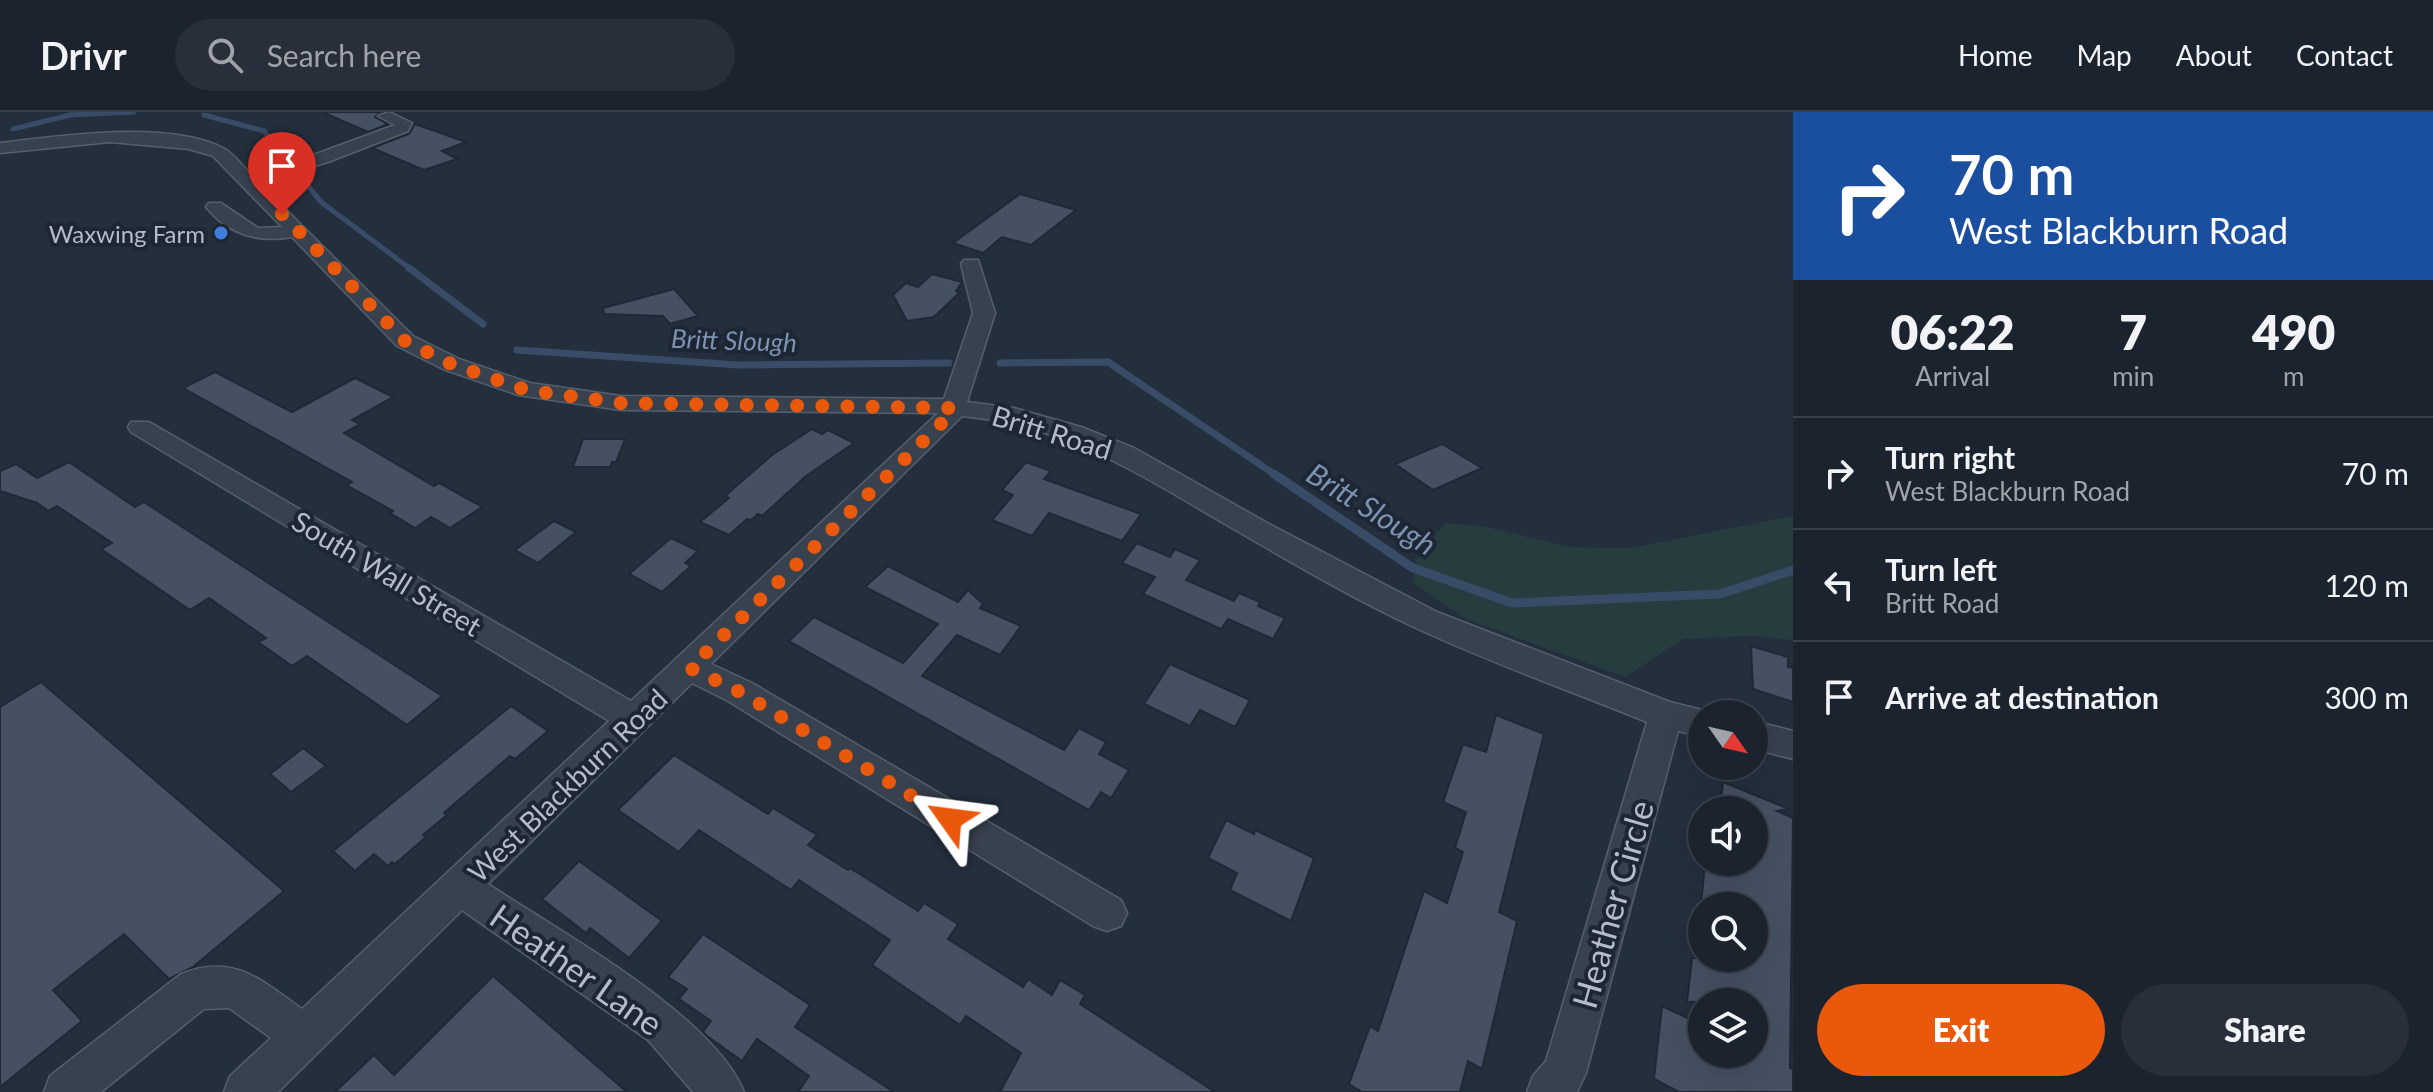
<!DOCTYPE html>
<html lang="en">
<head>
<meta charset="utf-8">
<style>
  body { margin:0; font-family:Lato,sans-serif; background:#282f3a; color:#f1f3f6; height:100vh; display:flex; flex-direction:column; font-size:30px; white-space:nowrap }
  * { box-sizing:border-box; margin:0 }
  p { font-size:26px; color:#a0a4aa }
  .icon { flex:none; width:44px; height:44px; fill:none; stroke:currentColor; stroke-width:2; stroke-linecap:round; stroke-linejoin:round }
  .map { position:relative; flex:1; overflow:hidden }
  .sheet { display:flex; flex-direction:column; background:#1b232e; width:640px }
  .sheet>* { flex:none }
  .top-card { background:#1a4fa0; color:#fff; overflow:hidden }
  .needle { width:52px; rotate:124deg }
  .tools { position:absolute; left:1688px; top:588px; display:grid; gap:16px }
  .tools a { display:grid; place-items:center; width:80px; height:80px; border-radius:50%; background:#1b232e; box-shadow:0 8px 32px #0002,0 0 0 2px #39404a; font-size:40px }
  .pin { position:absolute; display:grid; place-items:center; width:68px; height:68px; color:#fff; margin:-82px -34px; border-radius:50% 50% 50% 0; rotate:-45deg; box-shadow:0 0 8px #0007 }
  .pin .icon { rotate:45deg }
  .me { position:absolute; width:88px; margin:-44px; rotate:301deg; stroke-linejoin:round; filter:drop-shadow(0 0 6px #0008) }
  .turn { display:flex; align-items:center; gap:28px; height:168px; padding:0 24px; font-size:36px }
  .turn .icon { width:104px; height:104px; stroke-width:2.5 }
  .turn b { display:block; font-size:56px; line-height:68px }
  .eta { display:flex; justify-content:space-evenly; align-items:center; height:136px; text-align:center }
  .eta b { font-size:48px; font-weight:800; line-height:56px }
  .primary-button { display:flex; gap:16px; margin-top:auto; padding:16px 24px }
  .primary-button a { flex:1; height:92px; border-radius:48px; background:#ea580c; color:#fff; font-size:32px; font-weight:800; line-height:92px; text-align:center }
  .primary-button a+a { background:#282f3a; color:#f1f3f6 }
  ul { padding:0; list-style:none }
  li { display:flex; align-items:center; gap:24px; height:112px; padding:0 24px; border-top:2px solid #39404a }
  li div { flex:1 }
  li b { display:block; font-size:30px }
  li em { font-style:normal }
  header { display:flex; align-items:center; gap:48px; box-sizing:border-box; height:112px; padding:0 40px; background:#1b232e; border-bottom:2px solid #39404a }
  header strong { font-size:38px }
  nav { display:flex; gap:44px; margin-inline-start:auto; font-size:28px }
  .search { width:560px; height:72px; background:#282f3a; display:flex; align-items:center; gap:20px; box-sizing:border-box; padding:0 28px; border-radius:44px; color:#a0a4aa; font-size:30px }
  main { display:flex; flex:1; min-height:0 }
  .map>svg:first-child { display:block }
</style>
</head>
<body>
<header>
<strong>Drivr</strong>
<div class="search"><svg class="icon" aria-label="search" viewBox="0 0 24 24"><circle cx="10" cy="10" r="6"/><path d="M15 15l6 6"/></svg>Search here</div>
<nav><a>Home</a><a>Map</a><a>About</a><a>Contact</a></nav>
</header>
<main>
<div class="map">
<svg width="1793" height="980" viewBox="0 0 1793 980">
  <rect width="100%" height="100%" fill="#242f3e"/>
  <polygon fill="#263c3f" points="1793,404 1793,528 1752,524 1683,527 1625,565 1466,507 1413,471 1415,449 1445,411 1482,414 1569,435 1631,436"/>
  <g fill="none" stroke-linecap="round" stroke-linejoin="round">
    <g stroke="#394c67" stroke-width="5">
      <polyline points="204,3 264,19 288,50"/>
      <polyline points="13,17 70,3 134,0"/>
      <polyline points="296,59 321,90 412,158"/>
    </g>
    <g stroke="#394c67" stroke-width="7">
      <polyline points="409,156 483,212"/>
      <polyline points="517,238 738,253 949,251"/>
      <polyline points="1000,251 1108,250 1277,364"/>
    </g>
    <polyline stroke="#394c67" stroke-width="9" points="1274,362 1413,456 1512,491 1720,482 1793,458"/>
  </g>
  <g fill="#455162" stroke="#1f2835" stroke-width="2">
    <polygon points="322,0 380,0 375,5 388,12 368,20"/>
    <polygon points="415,12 466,30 442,39 457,47 424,58 372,36 409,22"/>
    <polygon points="1020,82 1076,98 1031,133 1002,125 983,141 953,131"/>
    <polygon points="932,162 962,170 956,179 960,180 934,205 907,209 893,183 906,171 918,175"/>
    <polygon points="674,177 698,204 670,212 663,204 604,202 603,196"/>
    <polygon points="215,260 292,300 355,266 393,285 352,308 360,312 344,321 434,374 439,371 482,395 450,416 431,405 415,416 390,401 393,399 346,373 352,370 183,276"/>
    <polygon points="812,317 822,322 828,318 854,331 806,364 762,404 758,402 751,408 747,407 729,423 700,410 729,386 725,384 772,343"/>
    <polygon points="583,327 625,327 616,350 612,350 610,355 573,355"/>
    <polygon points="1442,332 1482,356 1433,378 1395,352"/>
    <polygon points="69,350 135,395 144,390 442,584 407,613 307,544 292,554 258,530 266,526 209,486 190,498 101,437 112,431 57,394 48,399 37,391 0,379 0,359 16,352 37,366"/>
    <polygon points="1026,350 1051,359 1044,367 1141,402 1122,429 1049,401 1032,424 992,408 1013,383 1002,378"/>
    <polygon points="554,409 576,420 538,451 515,438"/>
    <polygon points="671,426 698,439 685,451 691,454 662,480 629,462"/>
    <polygon points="1137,431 1170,445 1175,437 1200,448 1186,468 1234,489 1239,481 1260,490 1258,494 1285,506 1273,527 1228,507 1221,517 1143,482 1155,465 1122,451"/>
    <polygon points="888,454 958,490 968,478 983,492 980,496 1021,514 1000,543 957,523 922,564 1064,638 1079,616 1106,630 1099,642 1129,658 1111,686 1101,680 1089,698 789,529 814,505 903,551 938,512 865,475"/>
    <polygon points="1751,534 1788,545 1788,555 1793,556 1793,590 1753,577"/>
    <polygon points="1170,552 1250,588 1235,615 1200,598 1190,614 1144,592"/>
    <polygon points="41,570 284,779 193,855 169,867 124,822 53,878 82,909 0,975 0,595"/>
    <polygon points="511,594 548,619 515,647 510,644 444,701 447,703 423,723 426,725 395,752 392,750 388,754 374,742 355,759 333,739"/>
    <polygon points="1496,603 1544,622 1499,800 1517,809 1482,957 1468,949 1460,980 1362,980 1349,972 1370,914 1378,919 1424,779 1447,791 1463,740 1455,736 1466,700 1443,690 1463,632 1486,640"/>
    <polygon points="303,636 326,654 291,680 270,662"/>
    <polygon points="674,643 768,702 773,696 817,723 808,733 848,758 850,756 918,799 924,791 958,812 948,827 1023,875 1028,867 1052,883 1060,868 1085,883 1080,892 1215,980 1000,980 1021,941 966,904 960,913 872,853 890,828 799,768 791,778 699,718 679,740 618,698"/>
    <polygon points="1723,670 1789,697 1777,699 1793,706 1790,956 1793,957 1793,980 1679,980 1654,967 1662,894 1702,913 1702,942 1754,942 1754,890 1687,890 1692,846 1754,846 1754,794 1701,794 1705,750 1754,750 1754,698 1720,698"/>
    <polygon points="1226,708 1254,722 1255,718 1314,746 1291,809 1230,778 1237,761 1208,746"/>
    <polygon points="579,749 662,809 629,846 590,816 586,821 542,787"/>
    <polygon points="703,822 810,893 795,915 894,980 798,980 809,964 757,927 742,949 707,924 703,920 711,909 679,887 687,877 668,865"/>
    <polygon points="493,864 627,980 335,980 374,943 394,963"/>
  </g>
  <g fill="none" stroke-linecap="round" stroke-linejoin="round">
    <g stroke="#565f6c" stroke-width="3">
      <g id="minor">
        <path d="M 389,0 L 412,11 L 408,19 L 328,50 L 259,71 L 413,224 L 459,247 L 530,271 L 621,284 L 944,287 L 973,201 L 961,152 L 964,148 L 978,148 L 995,201 L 967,290 L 1014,296 L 1081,315 L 1134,336 L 1269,412 L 1437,500 L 1670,590 L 1714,601 L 1702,602 L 1702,625 L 1678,619 L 1586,961 L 1577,980 L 1527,980 L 1533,964 L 1546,949 L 1647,610 C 1571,579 1491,551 1416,516 C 1347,484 1279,443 1213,405 C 1128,355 1063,314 962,304 L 711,552 L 752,571 L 1121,788 L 1127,801 L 1121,814 L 1107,819 L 1093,814 L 728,589 L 692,571 L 488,772 C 560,820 712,902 744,980 L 693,980 L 648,928 L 462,798 L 278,980 L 224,980 L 230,964 L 271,926 L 229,896 L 204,897 L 101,980 L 44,980 L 50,964 L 181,862 C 234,841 261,868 302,897 L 609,609 L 131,320 L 128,315 L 131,310 L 149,310 L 631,589 L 938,301 L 621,298 L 518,283 L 443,257 L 397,234 L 292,125 C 258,131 228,122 206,95 L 209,91 L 221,91 L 258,116 L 282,115 L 213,44 L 189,37 L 110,30 L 0,41 L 0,31 C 61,24 167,8 223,36 C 233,41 243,54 250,62 L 316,42 L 395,13 L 378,4 Z"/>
        <polygon points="1754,609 1793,619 1793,647 1754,637"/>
      </g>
    </g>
    <use href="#minor" fill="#38414e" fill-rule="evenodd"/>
  </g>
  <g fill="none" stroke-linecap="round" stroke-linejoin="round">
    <polyline stroke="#ea580c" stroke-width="14" stroke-dasharray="0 25.2" points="282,102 405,229 451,252 526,278 621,291 953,296 951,302 690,556 740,580 950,707"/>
  </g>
  <circle fill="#3f7fe0" stroke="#1d2633" stroke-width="3" cx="221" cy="121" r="8"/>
  <g text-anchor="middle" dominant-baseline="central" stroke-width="8" stroke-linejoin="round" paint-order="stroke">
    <g font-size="24" fill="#b4bcc9" stroke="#1d2633" text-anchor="end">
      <text x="205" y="121">Waxwing Farm</text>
    </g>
    <g font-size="26" font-style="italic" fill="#7c92b1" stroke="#1d2633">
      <text transform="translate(734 228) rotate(2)">Britt Slough</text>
    </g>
    <g font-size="28" fill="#b4bcc9" stroke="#1d2633">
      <text transform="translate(1052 320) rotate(17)">Britt Road</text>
      <text transform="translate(387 461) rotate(31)">South Wall Street</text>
      <text transform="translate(567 673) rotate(-44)">West Blackburn Road</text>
    </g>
    <g font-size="30" font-style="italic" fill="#7c92b1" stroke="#1d2633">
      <text transform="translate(1372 396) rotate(32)">Britt Slough</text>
    </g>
    <g font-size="34" fill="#b4bcc9" stroke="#1d2633">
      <text transform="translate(1612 792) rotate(-74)">Heather Circle</text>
      <text transform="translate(577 857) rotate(35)">Heather Lane</text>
    </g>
  </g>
</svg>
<div class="tools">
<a><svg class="needle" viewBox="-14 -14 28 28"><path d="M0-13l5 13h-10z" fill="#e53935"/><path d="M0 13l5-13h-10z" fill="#a0a4aa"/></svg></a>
<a><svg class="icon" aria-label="sound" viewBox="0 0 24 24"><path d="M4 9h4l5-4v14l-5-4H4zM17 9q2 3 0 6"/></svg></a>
<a><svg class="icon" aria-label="search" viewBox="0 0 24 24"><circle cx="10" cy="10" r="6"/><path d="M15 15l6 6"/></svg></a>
<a><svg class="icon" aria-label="layers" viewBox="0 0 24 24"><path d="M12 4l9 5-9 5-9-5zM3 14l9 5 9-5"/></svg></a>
</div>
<div class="pin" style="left:282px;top:102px;background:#d93025"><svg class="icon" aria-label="arrive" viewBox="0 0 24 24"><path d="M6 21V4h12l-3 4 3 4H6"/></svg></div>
<svg class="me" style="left:950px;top:707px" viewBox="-20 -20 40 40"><path d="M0-17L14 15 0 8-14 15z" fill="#ea580c" stroke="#fff" stroke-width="4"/></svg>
</div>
<section class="sheet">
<div class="top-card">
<div class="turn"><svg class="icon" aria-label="right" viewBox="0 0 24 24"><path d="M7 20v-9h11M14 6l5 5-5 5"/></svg><div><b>70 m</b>West Blackburn Road</div></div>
</div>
<div class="eta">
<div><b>06:22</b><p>Arrival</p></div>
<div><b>7</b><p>min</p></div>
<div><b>490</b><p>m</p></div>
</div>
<ul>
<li><svg class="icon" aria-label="right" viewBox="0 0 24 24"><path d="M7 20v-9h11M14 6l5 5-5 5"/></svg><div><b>Turn right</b><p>West Blackburn Road</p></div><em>70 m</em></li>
<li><svg class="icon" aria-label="left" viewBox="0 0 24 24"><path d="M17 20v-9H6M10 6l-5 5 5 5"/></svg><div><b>Turn left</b><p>Britt Road</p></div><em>120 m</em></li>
<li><svg class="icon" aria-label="arrive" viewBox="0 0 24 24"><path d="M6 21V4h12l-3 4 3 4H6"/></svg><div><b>Arrive at destination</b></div><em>300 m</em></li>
</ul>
<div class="primary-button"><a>Exit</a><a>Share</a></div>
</section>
</main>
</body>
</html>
